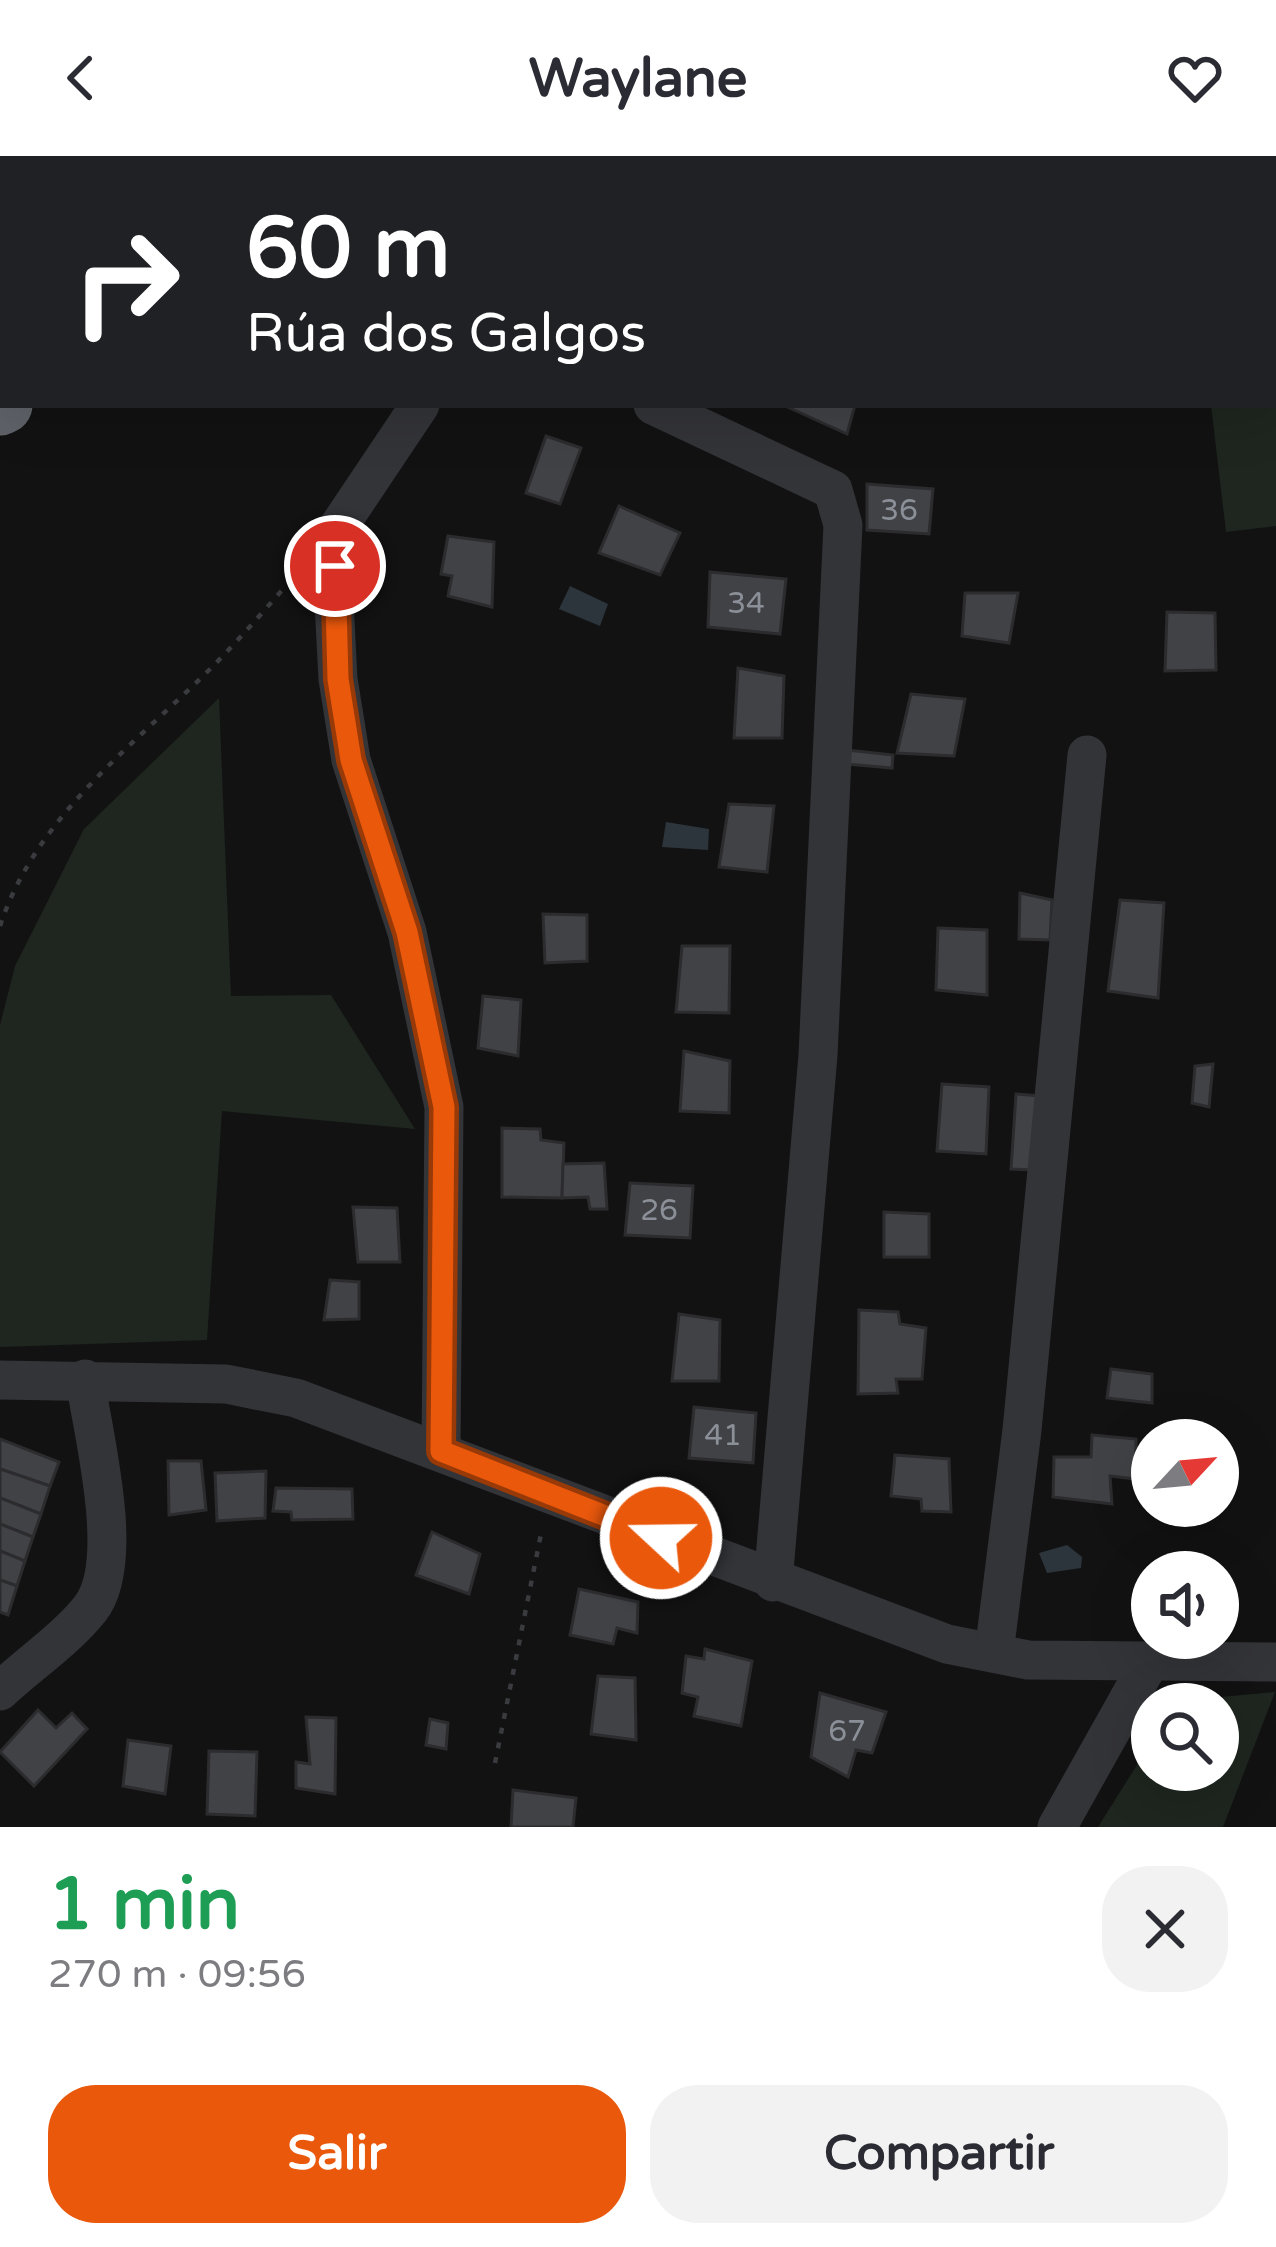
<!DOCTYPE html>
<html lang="es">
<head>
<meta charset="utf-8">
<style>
  body { margin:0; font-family:"Varela Round",sans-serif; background:#f2f2f3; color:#2b2b33; height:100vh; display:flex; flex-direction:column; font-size:45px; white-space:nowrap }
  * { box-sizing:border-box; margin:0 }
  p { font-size:39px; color:#7c7c81 }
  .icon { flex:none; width:66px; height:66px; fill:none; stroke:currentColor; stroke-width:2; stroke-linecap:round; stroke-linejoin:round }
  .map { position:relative; height:1671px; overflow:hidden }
  .drawer { display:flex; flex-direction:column; background:#fff; flex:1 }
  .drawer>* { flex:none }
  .guide { position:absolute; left:0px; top:0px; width:1278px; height:252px; box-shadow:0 12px 48px #0002; background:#202124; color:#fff; overflow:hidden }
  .needle { width:78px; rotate:64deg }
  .fabs { position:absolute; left:1131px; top:1263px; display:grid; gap:24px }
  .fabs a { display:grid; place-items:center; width:108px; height:108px; border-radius:50%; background:#fff; box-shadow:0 12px 48px #0002; font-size:60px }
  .pin { position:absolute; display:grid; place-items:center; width:102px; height:102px; color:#fff; margin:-51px; border:6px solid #fff; border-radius:50%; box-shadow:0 3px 12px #0007 }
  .me { position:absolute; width:132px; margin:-66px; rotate:291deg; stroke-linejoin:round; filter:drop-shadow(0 0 9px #0008) }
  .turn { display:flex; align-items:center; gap:42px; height:252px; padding:0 48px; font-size:54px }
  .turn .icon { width:156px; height:156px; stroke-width:2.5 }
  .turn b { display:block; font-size:84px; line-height:102px }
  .round { display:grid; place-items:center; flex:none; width:126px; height:126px; border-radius:48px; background:#f2f2f3 }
  .overview { display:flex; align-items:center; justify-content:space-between; height:204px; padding:0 48px }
  h1 { font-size:72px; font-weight:700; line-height:90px; color:#1e9e55 }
  .button { display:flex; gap:24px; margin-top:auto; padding:24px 48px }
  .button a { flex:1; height:138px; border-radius:48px; background:#ea580c; color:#fff; font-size:48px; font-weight:700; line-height:138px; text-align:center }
  .button a+a { background:#f2f2f3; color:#2b2b33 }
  header { display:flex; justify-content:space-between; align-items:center; height:156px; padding:0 48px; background:#fff; font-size:54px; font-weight:700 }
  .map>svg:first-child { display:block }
</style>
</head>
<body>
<header><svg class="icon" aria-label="back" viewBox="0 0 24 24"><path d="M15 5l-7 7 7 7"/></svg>Waylane<svg class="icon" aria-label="heart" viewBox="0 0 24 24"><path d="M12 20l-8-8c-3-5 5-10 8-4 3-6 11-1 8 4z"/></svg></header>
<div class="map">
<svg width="1276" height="1671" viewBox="0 0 1276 1671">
  <rect width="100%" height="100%" fill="#121213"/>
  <g fill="#1e261f">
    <polygon points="1276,203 1276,370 1226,376 1211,249 1275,249"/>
    <polygon points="219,542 231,840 331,839 415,973 222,955 207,1184 0,1191 0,869 15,810 84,673"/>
    <polygon points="1275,1536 1223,1671 1098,1671 1152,1585 1152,1614 1218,1614 1218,1548 1177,1545"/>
  </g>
  <g fill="#2c353b">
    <polygon points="570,430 608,448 600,470 559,453"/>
    <polygon points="666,666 709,673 708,694 662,691"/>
    <polygon points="1067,1389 1082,1401 1081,1412 1047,1417 1039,1397"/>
  </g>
  <g fill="#414246" stroke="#2c2c2f" stroke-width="3">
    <polygon points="783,249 855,249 847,278"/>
    <polygon points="546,280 581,292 560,348 526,337"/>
    <polygon points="867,328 933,333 929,378 867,374"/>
    <polygon points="619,350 680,377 660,419 599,397"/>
    <polygon points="448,380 494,386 492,451 448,440 452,420 441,418"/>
    <polygon points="710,416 786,423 780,478 708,471"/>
    <polygon points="965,437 1018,437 1009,487 962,480"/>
    <polygon points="1167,456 1215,457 1216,514 1165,515"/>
    <polygon points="738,512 784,520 782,582 734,582"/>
    <polygon points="911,538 965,543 954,600 897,597"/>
    <polygon points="847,594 893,599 892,612 846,608"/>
    <polygon points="729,648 774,650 767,716 719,711"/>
    <polygon points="1020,737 1052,744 1050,784 1019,783"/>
    <polygon points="1120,744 1164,747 1158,842 1108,835"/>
    <polygon points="543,758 587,759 587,805 545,807"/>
    <polygon points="938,772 987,774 987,839 936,834"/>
    <polygon points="682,790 730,790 729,857 676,856"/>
    <polygon points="483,840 521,844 518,900 478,892"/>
    <polygon points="684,895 730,905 729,957 680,955"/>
    <polygon points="1213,908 1209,951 1192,947 1195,910"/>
    <polygon points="942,928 989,931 986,998 937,995"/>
    <polygon points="1016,938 1041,940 1036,1014 1011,1013"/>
    <polygon points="502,972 540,973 541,984 564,987 562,1042 502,1041"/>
    <polygon points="604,1007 607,1053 590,1053 588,1041 562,1042 563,1008"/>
    <polygon points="630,1027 693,1030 690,1082 625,1079"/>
    <polygon points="353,1051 397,1052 400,1106 358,1106"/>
    <polygon points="884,1056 929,1058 929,1101 884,1101"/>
    <polygon points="330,1124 359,1126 359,1163 324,1164"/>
    <polygon points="859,1154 898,1156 900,1168 926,1172 922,1223 896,1223 898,1237 858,1238"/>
    <polygon points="679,1158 720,1164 719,1225 672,1225"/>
    <polygon points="1111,1213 1152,1218 1152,1247 1107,1242"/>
    <polygon points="694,1251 756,1257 753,1307 689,1302"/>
    <polygon points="1092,1279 1136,1283 1135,1323 1110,1320 1112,1348 1053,1341 1054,1301 1091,1301"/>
    <polygon points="0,1283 59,1306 50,1330 0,1313"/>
    <polygon points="895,1299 949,1303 951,1356 922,1355 921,1343 891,1340"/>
    <polygon points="168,1305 201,1305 206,1354 169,1359"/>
    <polygon points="0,1313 50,1330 41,1358 0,1342"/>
    <polygon points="266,1315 265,1362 217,1365 215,1317"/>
    <polygon points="276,1332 352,1333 353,1363 292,1364 291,1356 273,1355"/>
    <polygon points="0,1342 41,1358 33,1381 0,1368"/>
    <polygon points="0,1368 33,1381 25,1405 0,1395"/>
    <polygon points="432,1376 480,1398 469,1438 416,1419"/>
    <polygon points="0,1395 25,1405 17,1430 0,1424"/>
    <polygon points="0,1424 17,1430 8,1459 0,1456"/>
    <polygon points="579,1433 638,1446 637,1477 617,1472 613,1488 570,1479"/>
    <polygon points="705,1493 752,1505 741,1570 694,1560 698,1541 682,1537 686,1500 704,1503"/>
    <polygon points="598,1520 635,1522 636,1584 591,1578"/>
    <polygon points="820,1537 886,1556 872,1597 856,1594 848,1621 811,1601"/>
    <polygon points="38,1554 56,1572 72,1557 87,1573 34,1630 0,1596"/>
    <polygon points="306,1561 336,1562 335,1638 296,1632 296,1606 310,1608"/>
    <polygon points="430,1563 448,1567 446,1593 426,1589"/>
    <polygon points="128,1584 171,1590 165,1638 123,1630"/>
    <polygon points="209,1595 257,1596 255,1660 207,1658"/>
    <polygon points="513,1634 576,1642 573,1671 511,1671"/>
  </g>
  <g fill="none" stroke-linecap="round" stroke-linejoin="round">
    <g stroke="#393b3f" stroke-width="4.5" stroke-dasharray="6 9" stroke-linecap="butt">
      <path d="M 0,770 C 35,664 125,596 202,521 C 238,486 270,447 303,411"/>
      <polyline points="495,1607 542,1373"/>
    </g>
    <g stroke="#333438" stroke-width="39">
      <polyline points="484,0 485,3"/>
      <polyline points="253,3 258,0"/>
      <polyline points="0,162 3,160"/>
      <polyline points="420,249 337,373 334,446 338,523 351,604 407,776 444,951 441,1295"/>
      <polyline points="653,249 833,334 843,369 818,899 773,1426"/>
      <polyline points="0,1224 226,1228 296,1242 947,1488 1028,1504 1276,1506"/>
      <polyline points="994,1497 1022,1274 1087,599"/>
      <path d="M 0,1535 C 29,1508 66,1483 90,1453 C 127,1407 93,1279 85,1223"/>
      <polyline points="1057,1671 1150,1505"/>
    </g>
    <g stroke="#5f6369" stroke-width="57">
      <polyline points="424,3 429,0"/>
      <polyline points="0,251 4,249"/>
    </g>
  </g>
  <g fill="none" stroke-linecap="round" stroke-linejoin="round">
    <g stroke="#983908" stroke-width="30">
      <polyline id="route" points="335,410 338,523 351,604 407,776 444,951 441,1295 661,1382"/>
    </g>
    <use href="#route" stroke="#ea580c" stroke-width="21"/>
  </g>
  <g text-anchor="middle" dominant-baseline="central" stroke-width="12" stroke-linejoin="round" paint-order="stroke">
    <g font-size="30" fill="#8b9098">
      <text x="899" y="354">36</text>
      <text x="746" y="447">34</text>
      <text x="659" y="1054">26</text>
      <text x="723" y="1279">41</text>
      <text x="847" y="1575">67</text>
    </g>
  </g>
</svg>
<div class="fabs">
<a><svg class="needle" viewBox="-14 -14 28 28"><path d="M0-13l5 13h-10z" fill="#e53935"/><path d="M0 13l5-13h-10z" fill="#7c7c81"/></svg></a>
<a><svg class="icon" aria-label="sound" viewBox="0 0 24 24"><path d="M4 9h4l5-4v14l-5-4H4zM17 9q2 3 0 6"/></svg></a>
<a><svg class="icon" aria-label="search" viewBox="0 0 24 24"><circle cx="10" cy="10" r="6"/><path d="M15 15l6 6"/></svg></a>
</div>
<div class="pin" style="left:335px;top:410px;background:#d93025"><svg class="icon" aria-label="arrive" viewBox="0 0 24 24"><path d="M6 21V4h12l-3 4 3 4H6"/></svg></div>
<svg class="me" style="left:661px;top:1382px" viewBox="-20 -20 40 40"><circle r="17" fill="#ea580c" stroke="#fff" stroke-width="3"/><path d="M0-11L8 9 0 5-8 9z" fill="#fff"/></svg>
<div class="guide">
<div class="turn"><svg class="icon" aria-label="right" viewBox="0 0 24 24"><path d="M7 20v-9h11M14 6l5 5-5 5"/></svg><div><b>60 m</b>Rúa dos Galgos</div></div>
</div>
</div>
<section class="drawer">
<div class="overview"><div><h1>1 min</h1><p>270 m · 09:56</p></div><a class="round"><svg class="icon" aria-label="close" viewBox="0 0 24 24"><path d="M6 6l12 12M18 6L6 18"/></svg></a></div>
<div class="button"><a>Salir</a><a>Compartir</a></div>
</section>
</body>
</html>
